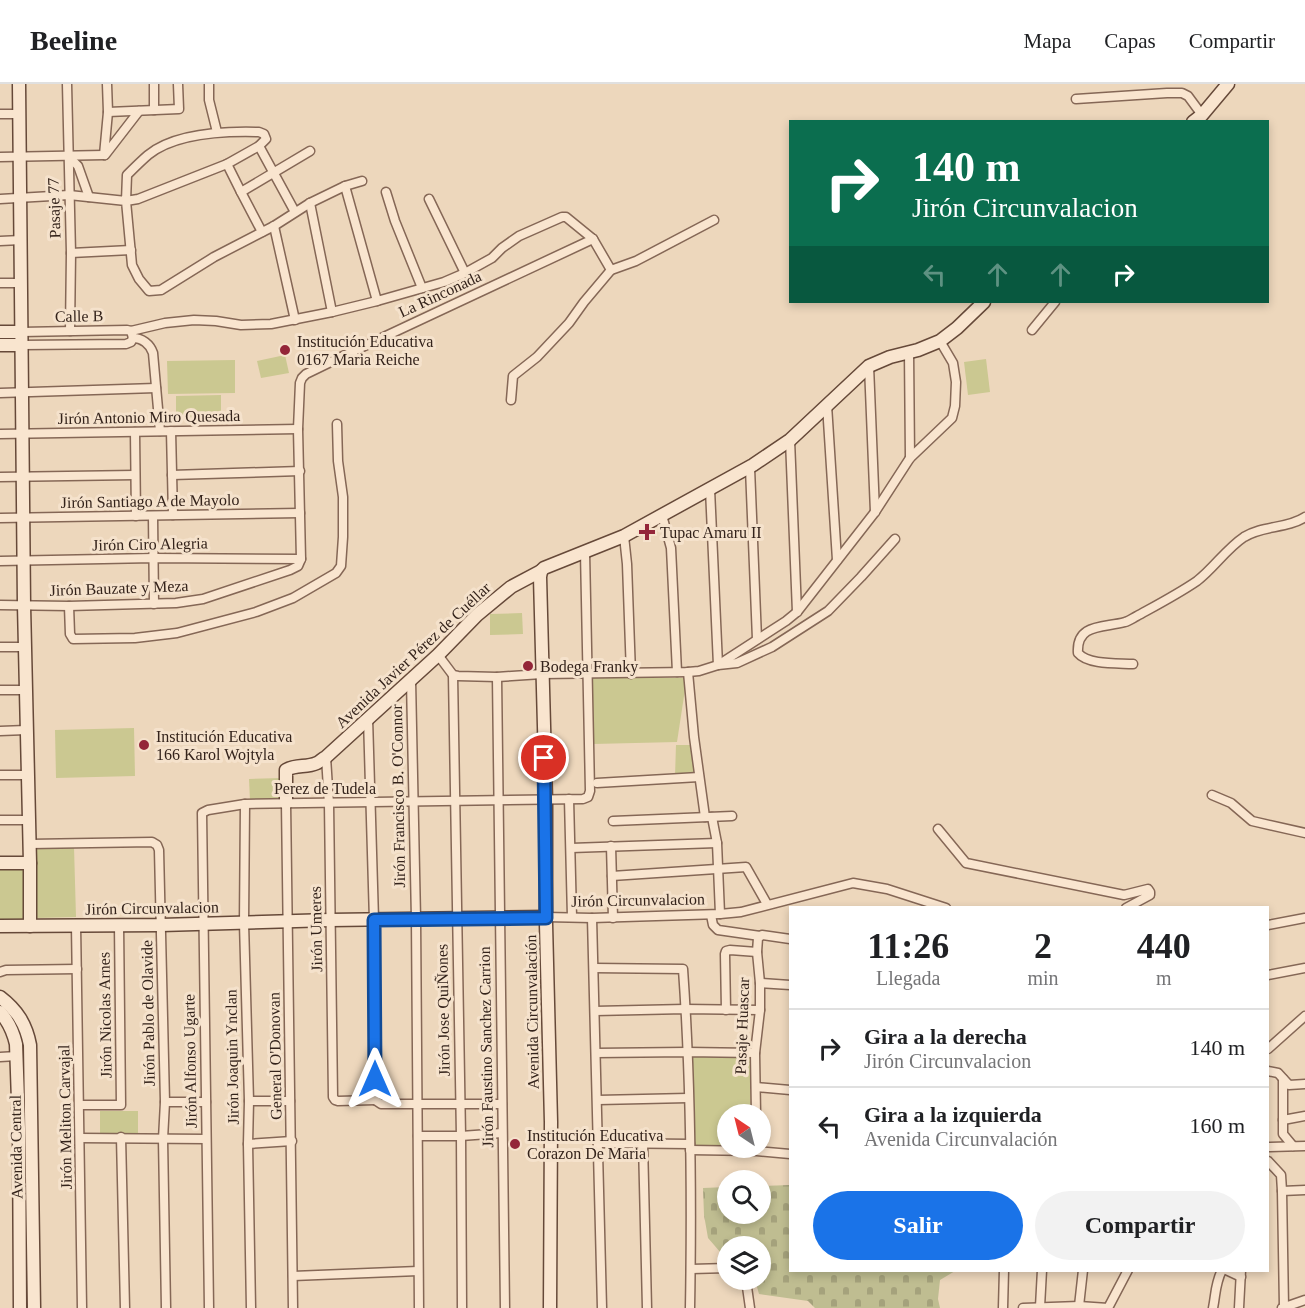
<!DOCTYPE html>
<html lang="es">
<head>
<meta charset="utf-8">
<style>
  body { margin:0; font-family:"Times New Roman",serif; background:#f2f2f2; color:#202124; height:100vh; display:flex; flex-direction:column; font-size:22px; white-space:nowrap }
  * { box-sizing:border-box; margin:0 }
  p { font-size:20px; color:#757577 }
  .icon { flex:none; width:33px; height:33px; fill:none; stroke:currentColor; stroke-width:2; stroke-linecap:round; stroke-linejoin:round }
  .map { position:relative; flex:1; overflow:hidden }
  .panel { position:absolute; left:789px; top:822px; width:480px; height:366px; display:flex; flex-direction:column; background:#fff; border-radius:0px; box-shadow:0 3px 9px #0003 }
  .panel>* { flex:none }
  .top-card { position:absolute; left:789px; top:36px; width:480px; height:183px; border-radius:0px; box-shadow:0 3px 9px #0003; background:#0b6e4f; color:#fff; overflow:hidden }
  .needle { width:39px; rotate:325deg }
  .buttons { position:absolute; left:717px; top:1020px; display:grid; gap:12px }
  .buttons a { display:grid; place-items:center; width:54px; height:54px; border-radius:50%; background:#fff; box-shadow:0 3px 9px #0003; font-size:30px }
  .pin { position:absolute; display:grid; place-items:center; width:51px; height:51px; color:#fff; margin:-26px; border:3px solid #fff; border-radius:50%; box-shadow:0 2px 6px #0007 }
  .me { position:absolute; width:66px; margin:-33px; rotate:0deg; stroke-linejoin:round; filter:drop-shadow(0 0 4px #0008) }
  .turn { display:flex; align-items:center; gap:21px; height:126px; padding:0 24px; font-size:27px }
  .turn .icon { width:78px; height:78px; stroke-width:2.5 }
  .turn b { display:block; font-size:42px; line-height:51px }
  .lanes { display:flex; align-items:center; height:57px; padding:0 24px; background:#0003; justify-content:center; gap:30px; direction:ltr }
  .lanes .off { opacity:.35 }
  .eta { display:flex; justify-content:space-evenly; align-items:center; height:102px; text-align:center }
  .eta b { font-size:36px; font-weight:800; line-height:42px }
  .primary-button { display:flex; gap:12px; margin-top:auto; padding:12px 24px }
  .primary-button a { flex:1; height:69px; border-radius:36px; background:#1a73e8; color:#fff; font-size:24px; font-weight:800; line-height:69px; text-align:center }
  .primary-button a+a { background:#f2f2f2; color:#202124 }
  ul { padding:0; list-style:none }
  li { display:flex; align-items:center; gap:18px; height:78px; padding:0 24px; border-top:2px solid #e0e0e0 }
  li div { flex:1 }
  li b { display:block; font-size:22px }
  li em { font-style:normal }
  header { display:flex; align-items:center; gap:36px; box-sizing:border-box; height:84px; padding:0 30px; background:#fff; border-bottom:2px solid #e0e0e0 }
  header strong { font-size:28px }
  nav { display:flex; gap:33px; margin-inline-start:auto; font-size:21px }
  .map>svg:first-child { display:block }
</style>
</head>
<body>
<header>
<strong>Beeline</strong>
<nav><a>Mapa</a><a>Capas</a><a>Compartir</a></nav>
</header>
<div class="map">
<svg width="1305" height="1224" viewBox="0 0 1305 1224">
  <defs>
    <pattern id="cemetery-stones" width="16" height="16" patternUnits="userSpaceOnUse" patternTransform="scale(1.5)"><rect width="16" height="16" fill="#bfbd91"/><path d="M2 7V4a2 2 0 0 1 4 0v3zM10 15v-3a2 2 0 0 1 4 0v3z" fill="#a5a27c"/></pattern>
  </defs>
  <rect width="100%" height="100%" fill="#edd7bc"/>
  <g fill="#cbc891">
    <polygon points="285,271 289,289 261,294 257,277"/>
    <polygon points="986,275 990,308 968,311 964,278"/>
    <polygon points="235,276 235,309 168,310 167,277"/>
    <polygon points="221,311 221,332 176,334 176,312"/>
    <polygon points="522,529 523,550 490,551 490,530"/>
    <polygon points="592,594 684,594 686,599 677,658 593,660"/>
    <polygon points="134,644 135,692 56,694 55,646"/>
    <polygon points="676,661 695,661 694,692 675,692"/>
    <polygon points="282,694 283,715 250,717 249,695"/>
    <polygon points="74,763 76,833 35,834 35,764"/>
    <polygon points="25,781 27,837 0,836 0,782"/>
    <polygon points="691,972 750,973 751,1030 728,1030 727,1062 693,1062"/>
    <rect x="100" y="1027" width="38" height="23"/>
    <polygon points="20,1056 26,1056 30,1224 23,1224"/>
  </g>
  <polygon fill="url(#cemetery-stones)" points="790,1101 790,1186 955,1187 940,1196 938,1215 940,1224 815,1224 808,1217 759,1210 755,1196 760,1196 760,1162 728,1162 727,1176 708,1154 704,1131 703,1104 727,1103 728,1130 760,1130 761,1102"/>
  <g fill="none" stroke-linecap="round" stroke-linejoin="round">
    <g stroke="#856756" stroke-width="11">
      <g id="street">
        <polyline points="67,0 71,169 70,247"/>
        <polyline points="154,0 154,26"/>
        <polyline points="209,0 209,16 217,48"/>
        <polyline points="1076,15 1167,9 1182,9 1188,12 1202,31"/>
        <polyline points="108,28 179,25 178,0"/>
        <polyline points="0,30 20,30"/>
        <polyline points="259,62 295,128"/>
        <polyline points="104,71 108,28 107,0"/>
        <polyline points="105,71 139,27"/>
        <polyline points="68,72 78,82 89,113"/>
        <polyline points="0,73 104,71"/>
        <polyline points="227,80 241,108 262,148"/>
        <polyline points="345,102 377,217"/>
        <polyline points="241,108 310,67"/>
        <polyline points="386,108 395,137 422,204"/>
        <path d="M 0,115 L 69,111 L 126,117 L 138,115 L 227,80 L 259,62 L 266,55 L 264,50 L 259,48 C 225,47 175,49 148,71 C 141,77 134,84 127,91 L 126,117 L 132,181 L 139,195 L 149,207 L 161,206 L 214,173 L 274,142 L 310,119 L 345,102 L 362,97"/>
        <polyline points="429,115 465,189"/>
        <polyline points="310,119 332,228"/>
        <polyline points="274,142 295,236"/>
        <polyline points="0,157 21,156"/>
        <polyline points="71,169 131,166"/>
        <polyline points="0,199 21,199"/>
        <polyline points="1032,246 1055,218"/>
        <polyline points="131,247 165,239 194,236 216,237 241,241 271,240 332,228 377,217 444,198 465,189 492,174 502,164 519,152 562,133 566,133 593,155 611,186"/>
        <path d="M 21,248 L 127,246 L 131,247 L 133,254 C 142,254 150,260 153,269 L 160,347"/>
        <polyline points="22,261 126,260 131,258 133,254"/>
        <polyline points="909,268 910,374"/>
        <polyline points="869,282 875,428"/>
        <polyline points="0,309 156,304"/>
        <polyline points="511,316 513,292 537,273 569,239 584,218 611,186 636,177 714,136"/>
        <polyline points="827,321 837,476"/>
        <polyline points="171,347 173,431"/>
        <polyline points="135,348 136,432"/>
        <polyline points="0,350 298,345"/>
        <polyline points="790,356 797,528"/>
        <polyline points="750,384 757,555"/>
        <polyline points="172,391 300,387"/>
        <polyline points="0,393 135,391"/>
        <polyline points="710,405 718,581 737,579 772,563 828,527 861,493 895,455"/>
        <polyline points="662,431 671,464 677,588"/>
        <polyline points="153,432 154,520"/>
        <polyline points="0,434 300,429"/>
        <polyline points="624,452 627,480 631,590"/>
        <polyline points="0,477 154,474 301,475"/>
        <polyline points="0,521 69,522 176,519 203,515 290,486 298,482 301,475 298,345 300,299 302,294 306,290 341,273 593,155"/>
        <polyline points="69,522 70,550 73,555 135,554 177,549 256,528 293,514 336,489 341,482 343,453 343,413 338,377 337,340"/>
        <polyline points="0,563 25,563"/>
        <polyline points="438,571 453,591 458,592 497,593 542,590 688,588 699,587 718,581 786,537 797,528 875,428 910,374 952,334 955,322 956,298 953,279 940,257"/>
        <path d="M 1133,580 C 1118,579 1088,581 1078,569 C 1076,539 1104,544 1125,538 C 1129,537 1133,534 1137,532 C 1157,521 1178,510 1197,497 C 1214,484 1226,465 1244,453 C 1263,441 1287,445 1305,433"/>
        <polyline points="688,588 694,653 705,733"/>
        <polyline points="453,591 461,1052 462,1224"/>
        <polyline points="497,593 505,1224"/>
        <polyline points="411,596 416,835 419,1224"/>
        <polyline points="0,606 26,606"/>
        <polyline points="368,634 374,836 375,1016"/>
        <polyline points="0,647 26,646"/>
        <polyline points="326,673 329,720 333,1013 335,1016 338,1017 375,1016"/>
        <polyline points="0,691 28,691"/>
        <polyline points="597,699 699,693"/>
        <polyline points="1212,711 1231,719 1252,737 1305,749"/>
        <polyline points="569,715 572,833"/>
        <polyline points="286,719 293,1224"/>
        <polyline points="245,720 244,839 249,1017 248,1060 251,1224"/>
        <polyline points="712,733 717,759 720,830"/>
        <polyline points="0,736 28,736"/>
        <polyline points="613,737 732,732"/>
        <polyline points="938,745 966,779 1124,811 1148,805 1150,808 1150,811 1126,824"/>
        <polyline points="30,760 152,758 157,761 159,766 165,1018 163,1055 166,1224"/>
        <polyline points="611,762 613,834"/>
        <polyline points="571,764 717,759"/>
        <polyline points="612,792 746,783 767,820"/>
        <polyline points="711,831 713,841 718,846 760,852"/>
        <polyline points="546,833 592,834 720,830 741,828 853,799 887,805 946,824"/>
        <polyline points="592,834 602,1224"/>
        <polyline points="76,841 82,1224"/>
        <polyline points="1268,841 1305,834"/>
        <path d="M 594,884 L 683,885 C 691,998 692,1111 690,1224"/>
        <polyline points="0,888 6,886 77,885"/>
        <polyline points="1268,891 1305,884"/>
        <polyline points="760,899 790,901"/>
        <polyline points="726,926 725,870 726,867 730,866 757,868"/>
        <polyline points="595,927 685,925 760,926"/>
        <polyline points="1268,965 1305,932"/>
        <polyline points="596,969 687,968 755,969"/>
        <polyline points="0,973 17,972"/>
        <polyline points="1268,987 1278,989 1289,1001 1305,1000"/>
        <polyline points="1283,995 1283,1050 1293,1062"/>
        <polyline points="756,1003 790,1006"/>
        <polyline points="375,1016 381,1020 502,1020"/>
        <polyline points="598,1016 688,1014"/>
        <polyline points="249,1017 290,1017"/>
        <polyline points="165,1018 206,1018"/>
        <polyline points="79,1021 121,1021 119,841"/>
        <polyline points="756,1030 755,969 760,926 760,899 757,868 758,854 762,851 790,855"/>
        <polyline points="1283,1036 1305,1032"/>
        <polyline points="418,1052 461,1052 502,1049"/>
        <polyline points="121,1053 125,1224"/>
        <polyline points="80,1054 206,1055"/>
        <polyline points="598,1059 690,1060"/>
        <polyline points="643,1059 647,1224"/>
        <polyline points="248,1060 292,1057"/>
        <polyline points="1268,1063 1305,1062"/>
        <polyline points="690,1066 757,1067 790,1070"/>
        <polyline points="1268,1077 1281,1091 1282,1107 1284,1223"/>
        <polyline points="1282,1107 1305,1106"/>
        <polyline points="691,1185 728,1184"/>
        <polyline points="1226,1186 1241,1193"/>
        <polyline points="293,1192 418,1187"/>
        <polyline points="746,1196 750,1224"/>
        <polyline points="1079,1222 1083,1186"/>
        <polyline points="1040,1223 1042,1186"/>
        <polyline points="209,1224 202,729 208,726 245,720 583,715 588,713 590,707 585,468"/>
        <polyline points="1003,1224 1004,1186"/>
        <polyline points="1023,1224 1079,1222 1108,1224"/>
        <polyline points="1108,1224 1128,1186"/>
        <path d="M 1213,1224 C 1216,1209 1215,1200 1222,1186"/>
        <polyline points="1239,1224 1241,1186"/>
        <polyline points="1282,1224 1305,1216"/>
      </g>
    </g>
    <g stroke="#664939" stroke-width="15">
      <g id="secondary">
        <polyline points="19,0 24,521 30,779 30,842"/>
        <polyline points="1193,38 1202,31 1228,0"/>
        <polyline points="0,248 21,248"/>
        <polyline points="0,261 22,261"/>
        <polyline points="541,487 540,493 546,716 546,840 551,1038 550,1224"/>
        <path d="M 286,719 L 286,686 C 297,680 306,684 317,679 C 318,679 325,673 326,673 L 438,571 L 477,531 L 511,503 L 541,487 L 544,484 L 624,452 L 753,381 L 790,356 L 869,282 L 890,273 L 918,266 L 940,257 L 957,244 L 984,218"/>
        <polyline points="0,779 30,779"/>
        <polyline points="0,842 161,841 330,836 546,833"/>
        <path d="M 0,913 C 17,926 26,940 30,961 L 34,1224"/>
        <path d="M 0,928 C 9,938 13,947 16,960 L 19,1045 L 20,1224"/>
      </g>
    </g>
    <use href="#street" stroke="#f9e5cf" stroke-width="8"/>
    <use href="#secondary" stroke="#f9e5cf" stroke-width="12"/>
  </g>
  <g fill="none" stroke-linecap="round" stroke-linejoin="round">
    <g stroke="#114b97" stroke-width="15">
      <polyline id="route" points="375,995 374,836 546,834 544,674"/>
    </g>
    <use href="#route" stroke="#1a73e8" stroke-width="10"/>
  </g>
  <g fill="#942639" stroke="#f5e2cc" stroke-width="2">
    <circle cx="285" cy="266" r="6"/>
    <path d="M644 439h6v6h6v6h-6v6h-6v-6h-6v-6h6z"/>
    <circle cx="528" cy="582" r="6"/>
    <circle cx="144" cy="661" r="6"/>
    <circle cx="515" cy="1060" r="6"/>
  </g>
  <g text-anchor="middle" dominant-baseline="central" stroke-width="6" stroke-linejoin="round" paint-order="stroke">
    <g font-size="16" fill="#34231b" stroke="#f5e2cc">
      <text transform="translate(54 124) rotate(-92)">Pasaje 77</text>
      <text transform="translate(440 210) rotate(-25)">La Rinconada</text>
      <text transform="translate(79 232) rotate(-1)">Calle B</text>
      <text transform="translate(149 333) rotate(-1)">Jirón Antonio Miro Quesada</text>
      <text transform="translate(150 417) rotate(-1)">Jirón Santiago A de Mayolo</text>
      <text transform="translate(150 460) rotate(-1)">Jirón Ciro Alegria</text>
      <text transform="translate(119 504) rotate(-2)">Jirón Bauzate y Meza</text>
      <text transform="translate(413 571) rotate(-43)">Avenida Javier Pérez de Cuéllar</text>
      <text x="325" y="704">Perez de Tudela</text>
      <text transform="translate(398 712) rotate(-91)">Jirón Francisco B. O'Connor</text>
      <text transform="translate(638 816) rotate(-1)">Jirón Circunvalacion</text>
      <text transform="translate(152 824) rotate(-1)">Jirón Circunvalacion</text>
      <text transform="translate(316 845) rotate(-91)">Jirón Umeres</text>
      <text transform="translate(443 926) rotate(-91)">Jirón Jose QuiÑones</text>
      <text transform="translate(532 928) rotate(-91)">Avenida Circunvalación</text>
      <text transform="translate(148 929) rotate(-91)">Jirón Pablo de Olavide</text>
      <text transform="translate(105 931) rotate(-91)">Jirón Nicolas Arnes</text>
      <text transform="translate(742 942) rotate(-88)">Pasaje Huascar</text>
      <text transform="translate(486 963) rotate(-91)">Jirón Faustino Sanchez Carrion</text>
      <text transform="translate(275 972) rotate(-91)">General O'Donovan</text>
      <text transform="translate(232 973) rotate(-91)">Jirón Joaquin Ynclan</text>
      <text transform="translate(190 977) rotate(-91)">Jirón Alfonso Ugarte</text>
      <text transform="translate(65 1033) rotate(-91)">Jirón Meliton Carvajal</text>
      <text transform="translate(16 1063) rotate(-91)">Avenida Central</text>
    </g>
    <g font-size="16" fill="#34231b" stroke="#f5e2cc" text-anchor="start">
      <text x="297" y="257">Institución Educativa<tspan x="297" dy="18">0167 Maria Reiche</tspan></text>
      <text x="660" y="448">Tupac Amaru II</text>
      <text x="540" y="582">Bodega Franky</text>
      <text x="156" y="652">Institución Educativa<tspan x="156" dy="18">166 Karol Wojtyla</tspan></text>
      <text x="527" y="1051">Institución Educativa<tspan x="527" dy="18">Corazon De Maria</tspan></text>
    </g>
  </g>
</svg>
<div class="buttons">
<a><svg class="needle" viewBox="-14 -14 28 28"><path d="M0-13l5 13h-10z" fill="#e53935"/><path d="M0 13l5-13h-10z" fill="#757577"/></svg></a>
<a><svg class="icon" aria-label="search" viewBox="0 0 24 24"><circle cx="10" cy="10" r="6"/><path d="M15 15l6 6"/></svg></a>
<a><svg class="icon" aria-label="layers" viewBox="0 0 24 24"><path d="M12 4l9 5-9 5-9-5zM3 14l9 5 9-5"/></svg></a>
</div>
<div class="pin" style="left:544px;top:674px;background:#d93025"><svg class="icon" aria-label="arrive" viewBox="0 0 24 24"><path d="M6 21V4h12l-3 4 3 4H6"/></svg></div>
<svg class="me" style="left:375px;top:995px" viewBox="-20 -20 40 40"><path d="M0-17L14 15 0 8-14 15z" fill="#1a73e8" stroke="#fff" stroke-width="4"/></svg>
<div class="top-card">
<div class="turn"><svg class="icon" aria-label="right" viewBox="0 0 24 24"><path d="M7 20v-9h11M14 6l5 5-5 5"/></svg><div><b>140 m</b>Jirón Circunvalacion</div></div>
<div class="lanes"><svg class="icon off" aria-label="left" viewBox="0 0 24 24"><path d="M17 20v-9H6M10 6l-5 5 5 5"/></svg><svg class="icon off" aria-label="ahead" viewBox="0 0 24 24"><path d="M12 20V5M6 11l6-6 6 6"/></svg><svg class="icon off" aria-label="ahead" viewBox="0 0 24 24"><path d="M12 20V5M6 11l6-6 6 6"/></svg><svg class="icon" aria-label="right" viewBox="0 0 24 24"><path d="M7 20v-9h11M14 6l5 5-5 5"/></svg></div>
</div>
<section class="panel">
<div class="eta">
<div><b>11:26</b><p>Llegada</p></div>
<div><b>2</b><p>min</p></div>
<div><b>440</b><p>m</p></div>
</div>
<ul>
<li><svg class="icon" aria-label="right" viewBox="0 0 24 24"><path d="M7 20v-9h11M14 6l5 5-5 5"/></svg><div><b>Gira a la derecha</b><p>Jirón Circunvalacion</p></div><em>140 m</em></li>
<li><svg class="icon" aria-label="left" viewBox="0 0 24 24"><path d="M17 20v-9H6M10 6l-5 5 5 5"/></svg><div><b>Gira a la izquierda</b><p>Avenida Circunvalación</p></div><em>160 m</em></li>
</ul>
<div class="primary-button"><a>Salir</a><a>Compartir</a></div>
</section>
</div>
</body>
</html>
